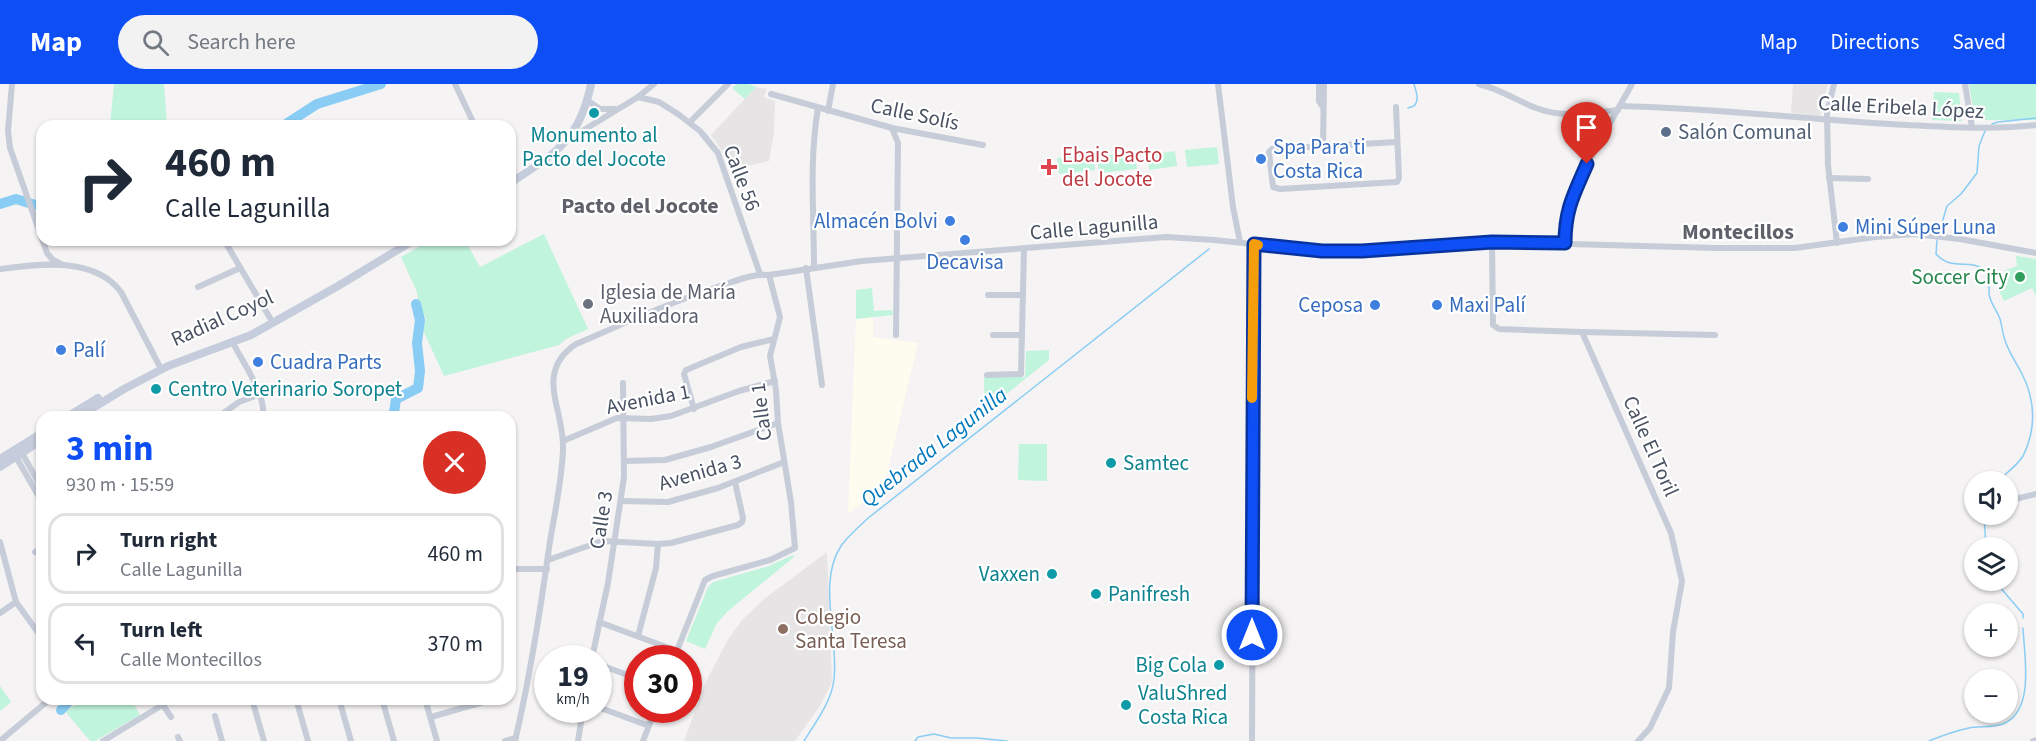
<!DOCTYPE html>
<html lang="en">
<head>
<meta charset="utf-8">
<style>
  body { margin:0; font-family:"Source Sans 3",sans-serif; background:#f2f2f3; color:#1f2937; height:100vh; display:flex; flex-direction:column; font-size:22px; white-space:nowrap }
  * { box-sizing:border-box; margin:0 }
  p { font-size:20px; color:#747a83 }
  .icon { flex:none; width:33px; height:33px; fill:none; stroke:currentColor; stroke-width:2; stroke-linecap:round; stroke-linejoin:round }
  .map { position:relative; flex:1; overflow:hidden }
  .side { position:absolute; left:36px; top:327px; width:480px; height:294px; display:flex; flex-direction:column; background:#fff; border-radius:18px; box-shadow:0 2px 4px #0004 }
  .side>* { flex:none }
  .top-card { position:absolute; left:36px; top:36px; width:480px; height:126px; border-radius:18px; box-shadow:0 2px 4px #0004; background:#fff; color:#1f2937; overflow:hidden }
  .controls { position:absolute; left:1964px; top:387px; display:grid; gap:12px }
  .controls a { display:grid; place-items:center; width:54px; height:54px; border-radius:50%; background:#fff; box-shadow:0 2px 4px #0004; font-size:30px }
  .speed { position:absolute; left:534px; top:561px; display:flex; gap:12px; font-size:30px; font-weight:700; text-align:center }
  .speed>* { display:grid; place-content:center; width:78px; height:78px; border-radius:50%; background:#fff; box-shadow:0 2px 4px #0004; line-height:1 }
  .speed small { font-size:15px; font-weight:400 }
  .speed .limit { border:9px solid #d22; background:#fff; color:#111 }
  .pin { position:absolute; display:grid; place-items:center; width:51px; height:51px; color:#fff; margin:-62px -26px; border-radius:50% 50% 50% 0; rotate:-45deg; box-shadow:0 0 6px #0007 }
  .pin .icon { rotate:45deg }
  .me { position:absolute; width:66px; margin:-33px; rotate:0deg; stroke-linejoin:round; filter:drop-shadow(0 0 4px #0008) }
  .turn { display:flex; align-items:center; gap:21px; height:126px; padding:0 30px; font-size:27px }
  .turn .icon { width:78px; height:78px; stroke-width:2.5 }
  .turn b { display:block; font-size:42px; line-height:51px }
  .round { display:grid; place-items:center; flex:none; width:63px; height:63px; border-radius:32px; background:#f2f2f3 }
  .summary { display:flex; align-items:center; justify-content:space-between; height:102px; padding:0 30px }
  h1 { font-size:36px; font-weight:700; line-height:45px; color:#0d4ef5 }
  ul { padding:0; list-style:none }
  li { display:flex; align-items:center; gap:18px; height:81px; margin:0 12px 9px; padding:0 18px; border:3px solid #e0e1e3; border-radius:18px }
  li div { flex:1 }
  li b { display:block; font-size:22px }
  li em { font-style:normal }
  header { display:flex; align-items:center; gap:36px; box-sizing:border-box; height:84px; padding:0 30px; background:#0d4ef5; color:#fff }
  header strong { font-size:28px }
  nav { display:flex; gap:33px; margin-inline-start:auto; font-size:21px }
  .search { width:420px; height:54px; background:#f2f2f3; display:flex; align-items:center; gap:15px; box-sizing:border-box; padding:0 21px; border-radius:33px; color:#747a83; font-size:22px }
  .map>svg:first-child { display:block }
</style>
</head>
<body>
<header>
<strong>Map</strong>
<div class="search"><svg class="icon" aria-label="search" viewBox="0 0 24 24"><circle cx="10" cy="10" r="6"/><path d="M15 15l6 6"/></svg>Search here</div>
<nav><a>Map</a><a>Directions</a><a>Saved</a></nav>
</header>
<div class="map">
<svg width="2036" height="657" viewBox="0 0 2036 657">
  <rect width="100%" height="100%" fill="#f5f3f3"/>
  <polygon fill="#fefcee" points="873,233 873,253 918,259 884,402 848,430 856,235"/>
  <g fill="#e6e4e5">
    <polygon points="1793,0 1828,0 1820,32 1791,29"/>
    <polygon points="756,3 767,5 764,13 775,17 774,49 769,77 732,86 727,74 711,51"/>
    <polygon points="827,468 832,598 820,622 795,657 684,657 706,597 729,554 742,536 764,515"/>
  </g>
  <g fill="#c0f4dc">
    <polygon points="114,0 164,0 167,42 110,42"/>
    <polygon points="737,0 749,0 756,3 745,15 732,4"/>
    <polygon points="1969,0 2036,0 2036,36 1975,36"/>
    <polygon points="1934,8 1959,9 1962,37 1932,36"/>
    <polygon points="1217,63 1219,80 1187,83 1185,66"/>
    <polygon points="1175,67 1177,82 1149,86 1148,71"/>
    <polygon points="1135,69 1137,85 1099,89 1097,72"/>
    <polygon points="1093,70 1095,86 1059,90 1057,74"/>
    <polygon points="544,150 588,245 566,255 559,261 444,292 422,244 426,235 418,217 417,208 401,173 431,156 465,156 480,183"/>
    <polygon points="2016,172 2036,175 2036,212 2032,204 2004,217 2000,209 2004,187 2017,182"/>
    <polygon points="872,204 874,227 892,226 893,231 856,235 856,206"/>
    <polygon points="1049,266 1049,276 985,327 984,293 1025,293 1026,267"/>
    <polygon points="1019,360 1047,360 1047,397 1018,396"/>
    <polygon points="793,471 794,473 728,527 717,539 705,565 686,557 708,503 713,498 769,482"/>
    <polygon points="0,602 11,618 0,627"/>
    <polygon points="86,615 131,615 140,631 95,657 90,657 65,627"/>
  </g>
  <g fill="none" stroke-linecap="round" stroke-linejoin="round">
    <g stroke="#8acdf4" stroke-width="1.5">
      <path d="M 1408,24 L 1414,22 C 1420,15 1416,8 1414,0"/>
      <polyline points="1992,40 1998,38 2036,34"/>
      <polyline points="1938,152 1947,122 1961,110 1977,89 1979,62 1985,47"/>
      <path d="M 1937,156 L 1936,170 C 1953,189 1972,172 1985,188 C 1990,194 1989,203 1989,210 C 1991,221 1997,226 2000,235 C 2002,241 2002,247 2004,253 C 2007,266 2016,278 2022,290 C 2036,317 2036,346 2023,372 C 2017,382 2005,390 1997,398"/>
      <polyline points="1984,430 1986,464"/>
      <polyline points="1996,496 1999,502 2023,530 2023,534"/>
      <path d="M 804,657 C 815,639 832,617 834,595 C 839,554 817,498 841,462 C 848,452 858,444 867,435 L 1209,165"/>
      <polyline points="915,657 918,653 934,650 951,654 977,654 1007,657"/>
      <path d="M 1929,657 C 1941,652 1955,647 1969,644 C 1980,642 1995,644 2005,639 C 2035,625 2024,570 2023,544"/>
    </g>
    <g stroke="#8acdf4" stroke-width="10">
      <polyline points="283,42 317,20 381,0"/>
      <polyline points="0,120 16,115 42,123"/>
      <polyline points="389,333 394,329 396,315 418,304 420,287 417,259 420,236 416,220"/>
      <polyline points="61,626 71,615"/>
    </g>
    <g stroke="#c6ccd8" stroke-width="6">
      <polyline points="12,0 8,47 10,64 47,169 52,175 61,180"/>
      <polyline points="455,0 475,42"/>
      <polyline points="1218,0 1233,123 1240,158"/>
      <polyline points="1319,0 1319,17 1322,22"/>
      <path d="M 1479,0 C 1501,5 1518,18 1539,25 C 1563,34 1593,29 1618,26"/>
      <polyline points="1834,0 1827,29 1828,81 1837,159"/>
      <polyline points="1965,0 1972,43"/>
      <polyline points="771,10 892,44 983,61"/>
      <polyline points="638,13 659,18 678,30 700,47 718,69 760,190"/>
      <polyline points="588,17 600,25 615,25"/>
      <path d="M 1620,22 C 1716,24 1812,36 1908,41 C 1951,43 1994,46 2036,41"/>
      <polyline points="1396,23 1399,94 1397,98 1280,105 1273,103 1269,68 1272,65 1397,58"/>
      <polyline points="828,27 833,0"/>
      <polyline points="690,38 728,0"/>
      <polyline points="892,44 898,59 896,251"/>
      <polyline points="569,55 638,13 654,0"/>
      <polyline points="1323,62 1324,0"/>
      <polyline points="1829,94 1868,95"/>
      <polyline points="224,156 270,234"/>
      <polyline points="1492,158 1493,241 1499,245 1582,248 1671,449 1682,497 1673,548 1669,604 1650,644 1638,657"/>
      <polyline points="1565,159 1566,132 1568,122 1587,80 1632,0"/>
      <path d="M 814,183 C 814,131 809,76 818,24"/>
      <polyline points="806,184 822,301"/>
      <path d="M 0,185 C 39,180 94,172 121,208 L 159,281"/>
      <polyline points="198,203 240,184"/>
      <polyline points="988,211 1023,211"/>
      <polyline points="1582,248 1715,251"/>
      <polyline points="993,251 1022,251"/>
      <path d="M 233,259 C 243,279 266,310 263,333"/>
      <polyline points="987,291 1021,290 1024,165"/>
      <polyline points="694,325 684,290 686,286 741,263 774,255"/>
      <polyline points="218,333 239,318 260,310"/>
      <polyline points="563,357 617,334 651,335 671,332 739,307 775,297"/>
      <polyline points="22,369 42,405"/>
      <polyline points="16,373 42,418"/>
      <polyline points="625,377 665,376 711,363 778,339"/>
      <polyline points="2011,416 2036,410"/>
      <polyline points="621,417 668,418 718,404 784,378"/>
      <polyline points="0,458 16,518 42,554"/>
      <polyline points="35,468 42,464"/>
      <polyline points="548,476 602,457 658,460 671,459 738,441 742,438 743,434 735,398"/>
      <polyline points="510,485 547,485"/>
      <polyline points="0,529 16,518"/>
      <polyline points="599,538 677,567"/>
      <polyline points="638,552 656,484 658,460"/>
      <polyline points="592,574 608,499 624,393 623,299"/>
      <polyline points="674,574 705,496 713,492 770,476 795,464 791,418 778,339 776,306 770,272 780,233 769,191"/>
      <polyline points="598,580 638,595"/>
      <polyline points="252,615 264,657"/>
      <polyline points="296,615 308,657"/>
      <polyline points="339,615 351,657"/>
      <polyline points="382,615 394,657"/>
      <polyline points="425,615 437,657"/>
      <polyline points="163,621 171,633"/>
      <polyline points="598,623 649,642"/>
      <polyline points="215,632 222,657"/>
      <polyline points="431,633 490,616"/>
      <polyline points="178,653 180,657"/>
      <polyline points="0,657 50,615"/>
      <polyline points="103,657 164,620 161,615"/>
      <polyline points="505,657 516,654"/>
      <path d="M 515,657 C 530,593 540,529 549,464 C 554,431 562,398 563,365 C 565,326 533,289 576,260 C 623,240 670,218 720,202 C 736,197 753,189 769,191 L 862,177 L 1166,153 L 1214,156 L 1322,167 L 1362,167 L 1492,158 L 1716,164 L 1795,164 L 1875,153 L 1914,150 L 1960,155 L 2036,169"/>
      <polyline points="578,657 583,626"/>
      <polyline points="643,657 655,626"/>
      <polyline points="1252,657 1254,160"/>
      <polyline points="2033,657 2036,656"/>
    </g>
    <g stroke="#c5ccdc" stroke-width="8">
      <path d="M 510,99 C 555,70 580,56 591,0"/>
      <polyline points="67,333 98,314"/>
      <polyline points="78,333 124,305 168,282 251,251 338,202 414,156"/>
      <polyline points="0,375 42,349"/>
      <polyline points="0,383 42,356"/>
    </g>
  </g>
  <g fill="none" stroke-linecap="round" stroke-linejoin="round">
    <g stroke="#08339f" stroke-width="15">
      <path id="route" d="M 1252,551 L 1254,160 L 1322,167 L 1362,167 L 1492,158 L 1565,159 C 1565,125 1574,110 1587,80"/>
    </g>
    <use href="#route" stroke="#0d4ef5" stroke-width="10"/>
    <polyline stroke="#f59e0b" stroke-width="10" points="1252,314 1254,160 1258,161"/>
  </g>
  <g fill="#0f9aa8" stroke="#fff" stroke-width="2">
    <circle cx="594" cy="29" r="6"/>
    <circle cx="156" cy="305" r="6"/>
    <circle cx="1111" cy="379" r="6"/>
    <circle cx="1052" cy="490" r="6"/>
    <circle cx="1096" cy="510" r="6"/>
    <circle cx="1219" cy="581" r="6"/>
    <circle cx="1126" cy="621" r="6"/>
  </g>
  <circle fill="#5c6f8a" stroke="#fff" stroke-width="2" cx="1666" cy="48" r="6"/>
  <g fill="#3f7fe0" stroke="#fff" stroke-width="2">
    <circle cx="1261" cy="75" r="6"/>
    <circle cx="950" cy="137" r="6"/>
    <circle cx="1843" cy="143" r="6"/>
    <circle cx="965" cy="156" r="6"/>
    <circle cx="1375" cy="221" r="6"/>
    <circle cx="1437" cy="221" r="6"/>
    <circle cx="61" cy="266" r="6"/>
    <circle cx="258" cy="278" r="6"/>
  </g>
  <path fill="#e0444e" stroke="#fff" stroke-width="2" d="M1046 74h6v6h6v6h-6v6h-6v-6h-6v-6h6z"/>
  <circle fill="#2e9e5b" stroke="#fff" stroke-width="2" cx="2020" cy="193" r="6"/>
  <circle fill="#6b7280" stroke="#fff" stroke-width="2" cx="588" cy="220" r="6"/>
  <circle fill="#8d6e63" stroke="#fff" stroke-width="2" cx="783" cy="545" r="6"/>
  <g text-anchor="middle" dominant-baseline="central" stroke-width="4.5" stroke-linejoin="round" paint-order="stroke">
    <g font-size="21" fill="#485262" stroke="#fff">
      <text transform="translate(1901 23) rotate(3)">Calle Eribela López</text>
      <text transform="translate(915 30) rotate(12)">Calle Solís</text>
      <text transform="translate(742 94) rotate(69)">Calle 56</text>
      <text transform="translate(1094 143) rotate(-5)">Calle Lagunilla</text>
      <text transform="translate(222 234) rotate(-24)">Radial Coyol</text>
      <text transform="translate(648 315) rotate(-11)">Avenida 1</text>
      <text transform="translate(761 328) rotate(-97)">Calle 1</text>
      <text transform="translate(1651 362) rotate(66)">Calle El Toril</text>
      <text transform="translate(700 388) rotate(-16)">Avenida 3</text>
      <text transform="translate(601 436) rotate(-81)">Calle 3</text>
    </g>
    <g font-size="21" fill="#4e5e75" stroke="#fff" text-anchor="start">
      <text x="1678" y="48">Salón Comunal</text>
    </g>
    <g font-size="21" fill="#0d838f" stroke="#fff" text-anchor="start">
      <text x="594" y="51" text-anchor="middle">Monumento al<tspan x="594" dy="24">Pacto del Jocote</tspan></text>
      <text x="168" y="305">Centro Veterinario Soropet</text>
      <text x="1123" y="379">Samtec</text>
      <text x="1040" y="490" text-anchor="end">Vaxxen</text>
      <text x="1108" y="510">Panifresh</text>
      <text x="1207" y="581" text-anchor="end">Big Cola</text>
      <text x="1138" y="609">ValuShred<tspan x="1138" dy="24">Costa Rica</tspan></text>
    </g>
    <g font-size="21" fill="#366cbe" stroke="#fff" text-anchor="start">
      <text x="1273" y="63">Spa Para ti<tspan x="1273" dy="24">Costa Rica</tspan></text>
      <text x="938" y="137" text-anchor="end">Almacén Bolvi</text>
      <text x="1855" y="143">Mini Súper Luna</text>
      <text x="965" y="178" text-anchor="middle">Decavisa</text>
      <text x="1363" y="221" text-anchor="end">Ceposa</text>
      <text x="1449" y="221">Maxi Palí</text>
      <text x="73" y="266">Palí</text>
      <text x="270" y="278">Cuadra Parts</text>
    </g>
    <g font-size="21" fill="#be3a42" stroke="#fff" text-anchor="start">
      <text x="1062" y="71">Ebais Pacto<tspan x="1062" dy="24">del Jocote</tspan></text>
    </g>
    <g font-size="21" fill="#27864d" stroke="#fff" text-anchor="end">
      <text x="2008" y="193">Soccer City</text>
    </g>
    <g font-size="21" fill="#5b616d" stroke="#fff" text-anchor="start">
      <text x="600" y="208">Iglesia de María<tspan x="600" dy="24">Auxiliadora</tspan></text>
    </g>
    <g font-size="21" fill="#785e54" stroke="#fff" text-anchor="start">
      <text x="795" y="533">Colegio<tspan x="795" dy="24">Santa Teresa</tspan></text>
    </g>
    <g font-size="22" font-weight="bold" fill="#5e6169" stroke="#fff">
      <text x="640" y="122">Pacto del Jocote</text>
      <text x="1738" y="148">Montecillos</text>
    </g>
    <g font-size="22" font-style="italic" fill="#0078be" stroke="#fff">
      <text transform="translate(934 363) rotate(-38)">Quebrada Lagunilla</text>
    </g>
  </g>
</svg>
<div class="controls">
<a><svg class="icon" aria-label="sound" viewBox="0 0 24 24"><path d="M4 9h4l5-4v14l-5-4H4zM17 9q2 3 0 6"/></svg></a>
<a><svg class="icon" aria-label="layers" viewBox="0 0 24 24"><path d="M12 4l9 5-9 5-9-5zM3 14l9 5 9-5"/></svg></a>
<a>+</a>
<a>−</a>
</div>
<div class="speed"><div>19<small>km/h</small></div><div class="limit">30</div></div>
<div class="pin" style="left:1587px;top:80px;background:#d93025"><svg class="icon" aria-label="arrive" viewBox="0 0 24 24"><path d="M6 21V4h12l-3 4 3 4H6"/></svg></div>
<svg class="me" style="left:1252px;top:551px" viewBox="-20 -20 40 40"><circle r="17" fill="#0d4ef5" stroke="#fff" stroke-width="3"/><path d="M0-11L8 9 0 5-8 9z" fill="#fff"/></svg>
<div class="top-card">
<div class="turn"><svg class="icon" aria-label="right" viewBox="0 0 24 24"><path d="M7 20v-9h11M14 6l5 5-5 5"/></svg><div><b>460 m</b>Calle Lagunilla</div></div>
</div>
<section class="side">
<div class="summary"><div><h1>3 min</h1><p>930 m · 15:59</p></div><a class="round" style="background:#d93025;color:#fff"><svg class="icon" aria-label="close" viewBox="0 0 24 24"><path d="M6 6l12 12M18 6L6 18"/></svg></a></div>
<ul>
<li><svg class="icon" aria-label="right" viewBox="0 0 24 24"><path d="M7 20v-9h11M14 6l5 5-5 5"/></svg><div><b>Turn right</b><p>Calle Lagunilla</p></div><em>460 m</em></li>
<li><svg class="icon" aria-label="left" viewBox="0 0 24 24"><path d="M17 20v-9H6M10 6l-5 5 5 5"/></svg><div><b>Turn left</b><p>Calle Montecillos</p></div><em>370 m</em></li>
</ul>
</section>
</div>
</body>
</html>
